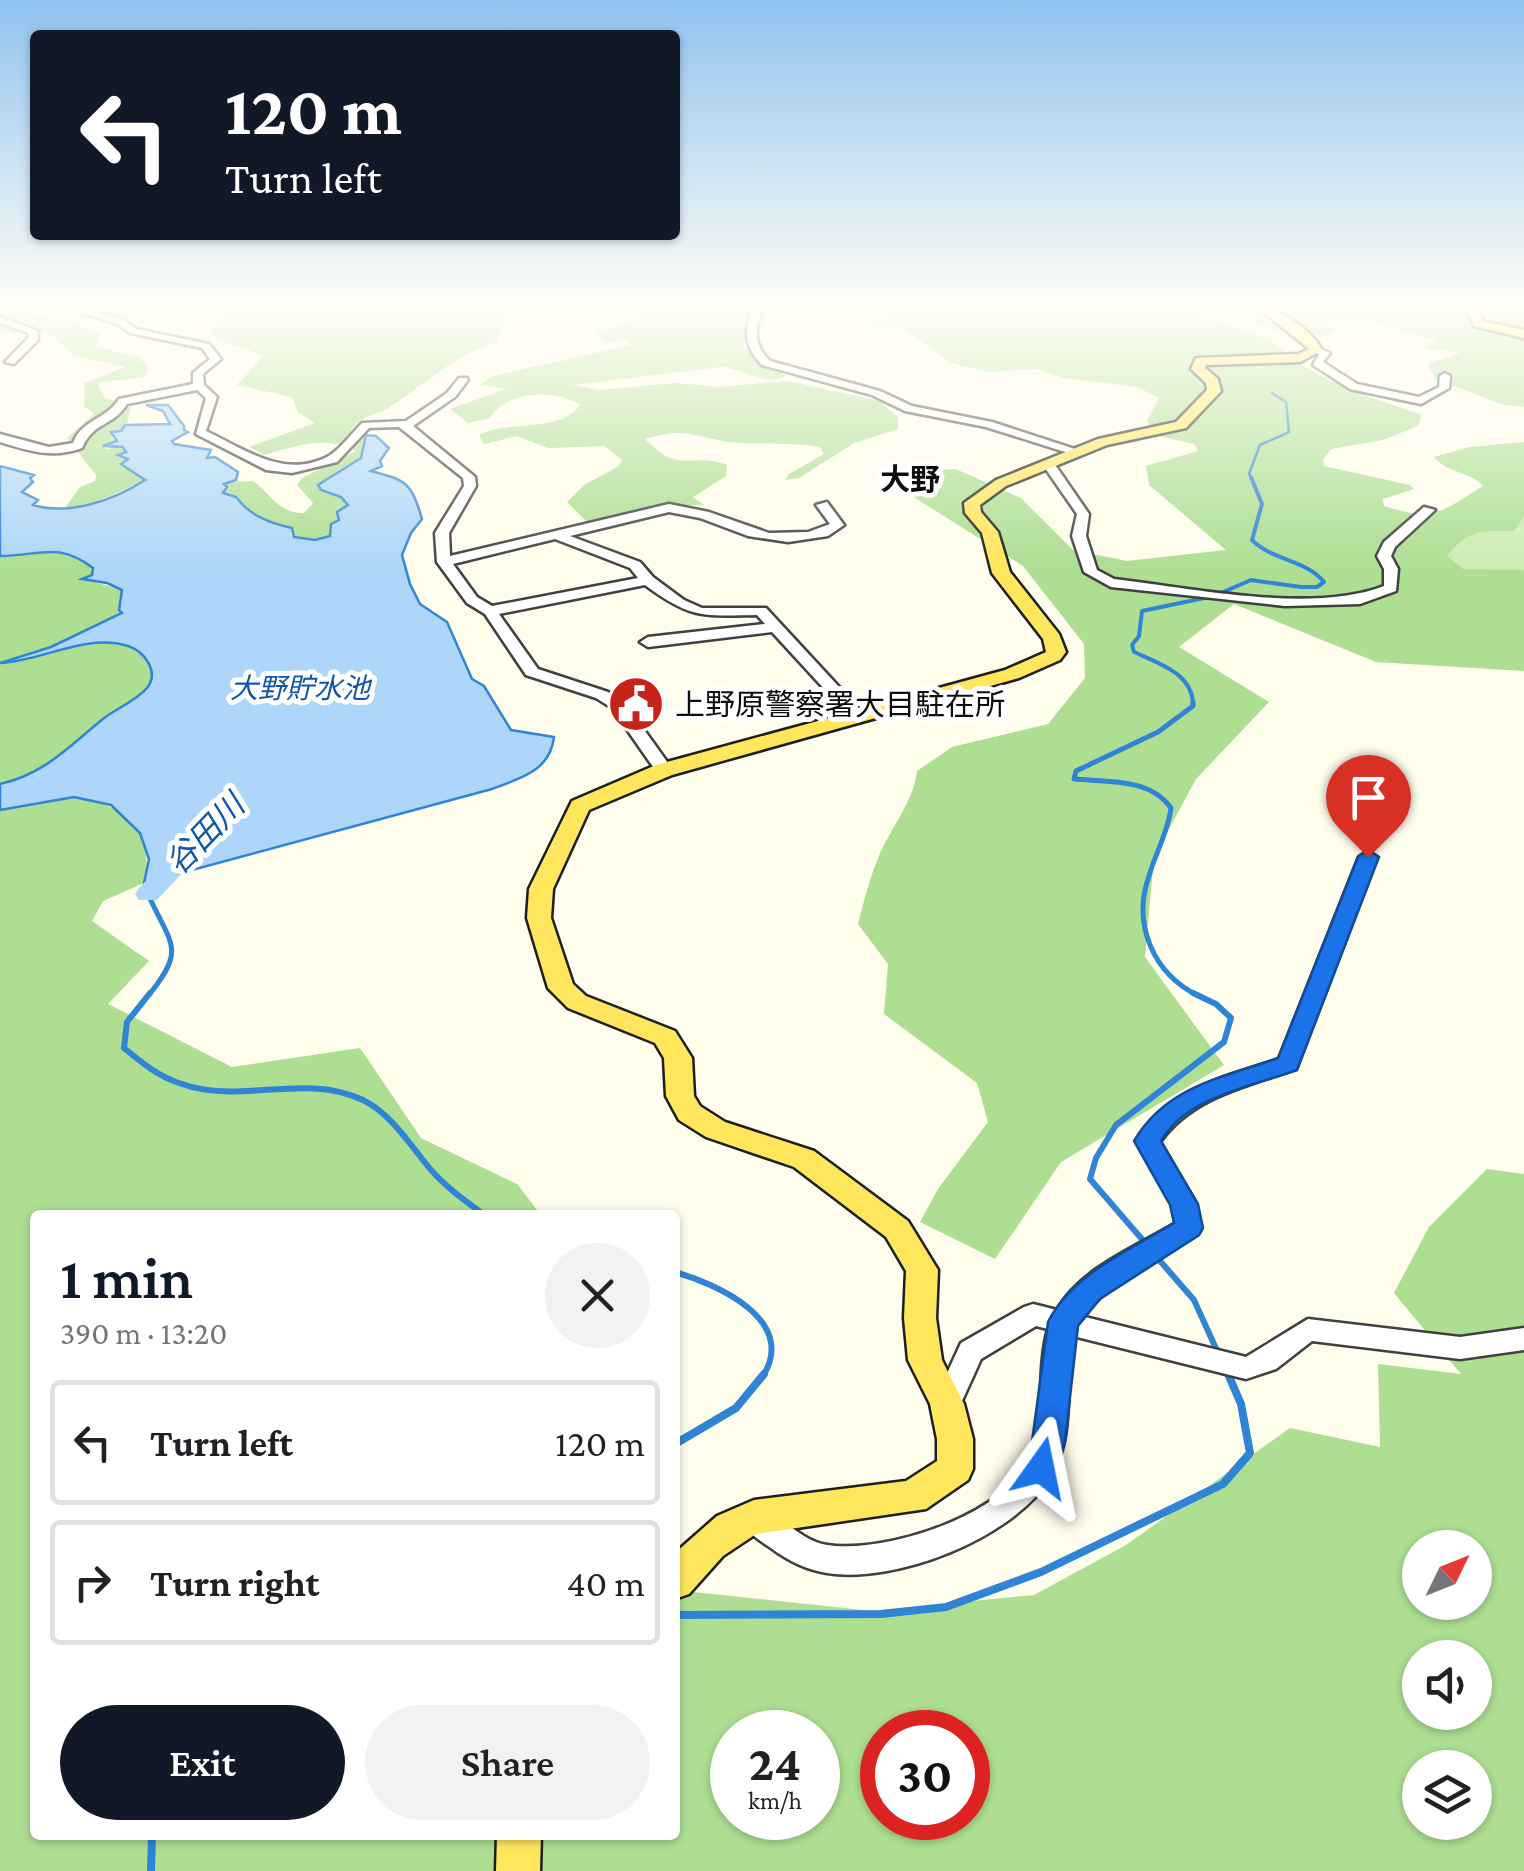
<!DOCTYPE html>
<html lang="en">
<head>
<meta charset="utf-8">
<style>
  body { margin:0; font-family:"Crimson Pro","Noto Sans JP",serif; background:#f2f2f2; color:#202124; height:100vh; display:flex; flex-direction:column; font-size:38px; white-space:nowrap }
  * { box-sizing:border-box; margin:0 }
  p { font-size:32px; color:#757577 }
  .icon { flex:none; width:55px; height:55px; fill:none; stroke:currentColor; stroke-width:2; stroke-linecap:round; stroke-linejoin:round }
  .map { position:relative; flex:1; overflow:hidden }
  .details { position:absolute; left:30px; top:1210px; width:650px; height:630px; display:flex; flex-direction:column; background:#fff; border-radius:10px; box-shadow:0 2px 8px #0004 }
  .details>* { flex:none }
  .guide { position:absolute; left:30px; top:30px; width:650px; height:210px; border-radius:10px; box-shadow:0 2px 8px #0004; background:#111827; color:#fff; overflow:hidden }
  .needle { width:65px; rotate:47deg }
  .buttons { position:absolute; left:1402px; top:1530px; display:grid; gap:20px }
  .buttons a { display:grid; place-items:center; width:90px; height:90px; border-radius:50%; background:#fff; box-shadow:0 2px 8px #0004; font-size:50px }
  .speed { position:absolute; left:710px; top:1710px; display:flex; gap:20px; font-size:50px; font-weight:700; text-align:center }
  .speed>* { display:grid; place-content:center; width:130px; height:130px; border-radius:50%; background:#fff; box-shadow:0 2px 8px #0004; line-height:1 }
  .speed small { font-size:25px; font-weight:400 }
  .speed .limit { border:15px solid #d22; background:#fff; color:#111 }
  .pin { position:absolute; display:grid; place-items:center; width:85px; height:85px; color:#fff; margin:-102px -42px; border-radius:50% 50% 50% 0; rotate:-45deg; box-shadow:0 0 10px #0007 }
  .pin .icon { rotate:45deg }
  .me { position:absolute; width:110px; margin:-55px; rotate:12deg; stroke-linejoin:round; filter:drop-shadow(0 0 8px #0008) }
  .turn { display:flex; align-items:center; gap:35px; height:210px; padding:0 30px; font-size:45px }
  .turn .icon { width:130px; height:130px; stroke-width:2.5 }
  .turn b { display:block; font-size:70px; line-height:85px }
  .round { display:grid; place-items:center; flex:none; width:105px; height:105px; border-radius:52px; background:#f2f2f2 }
  .headline { display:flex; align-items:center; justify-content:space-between; height:170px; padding:0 30px }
  h1 { font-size:60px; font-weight:600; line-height:75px; color:#111827 }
  .cta { display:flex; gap:20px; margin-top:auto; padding:20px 30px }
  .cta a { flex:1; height:115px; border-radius:60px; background:#111827; color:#fff; font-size:40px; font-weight:600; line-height:115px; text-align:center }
  .cta a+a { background:#f2f2f2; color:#202124 }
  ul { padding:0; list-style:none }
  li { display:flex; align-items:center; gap:30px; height:125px; margin:0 20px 15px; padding:0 10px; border:5px solid #e0e0e0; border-radius:10px }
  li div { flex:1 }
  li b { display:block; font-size:38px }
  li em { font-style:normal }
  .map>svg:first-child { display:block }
</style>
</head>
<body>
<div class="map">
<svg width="1524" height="1871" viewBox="0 0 1524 1871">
  <rect width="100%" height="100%" fill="#fffdec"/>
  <polygon fill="#ccecb3" points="1524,494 1524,635 1418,546"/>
  <g fill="#adde92" fill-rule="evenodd">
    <polygon points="0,307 72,322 101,334 96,347 140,357 148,367 145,377 97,383 104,397 131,407 126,428 111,438 117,441 104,446 106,449 123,447 126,452 120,454 129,458 122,465 146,480 87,506 65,508 80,487 95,481 96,475 67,438 94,414 84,406 85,383 125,367 73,355 49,333 0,333"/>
    <path d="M 231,307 L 512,307 L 497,342 C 451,357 429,381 390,407 C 377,415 358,416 351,431 L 370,435 L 366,436 L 364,455 L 318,484 L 321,490 L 341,497 L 349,505 L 330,536 L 315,540 L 294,537 L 292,528 C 257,521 248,505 222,491 L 227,482 L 253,481 C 272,494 277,513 304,513 L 313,503 L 297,485 L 302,478 L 356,451 C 323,435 298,446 264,455 L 249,447 L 315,423 L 298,412 L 292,397 L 237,385 L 263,357 C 246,346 227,347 211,335 L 222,310 Z"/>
    <path d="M 621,307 L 761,307 L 763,312 L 744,334 L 744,347 L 786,376 C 766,387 743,368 721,367 L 572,385 L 600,390 L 676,383 L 719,387 L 788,381 L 879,401 L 898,417 L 898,429 L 854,443 L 799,478 L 785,480 L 789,474 L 824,454 L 820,447 C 790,442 761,445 731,442 C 692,437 687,426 645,439 C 680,476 692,451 727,465 L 726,476 L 693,497 L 704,505 L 658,506 L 589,524 L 567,502 L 584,485 L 619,466 L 622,460 L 604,446 L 548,448 L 517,436 L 484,444 L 479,435 C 507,419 560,434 580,405 C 557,388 505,391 490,418 L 468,423 L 450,409 L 506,389 L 479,385 L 492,376 L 631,345 L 627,340 L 604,343 L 596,333 L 641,318 L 616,310 Z"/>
    <path d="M 894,307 L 1200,307 L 1202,316 L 1269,339 L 1305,367 L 1350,390 L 1422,415 L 1418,426 L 1383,440 L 1331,449 L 1323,460 L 1324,466 L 1410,485 L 1414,489 L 1383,499 L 1384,506 C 1434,522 1441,512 1483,486 C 1470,471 1446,473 1434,457 L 1469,447 L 1524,442 L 1524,517 L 1514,531 C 1483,530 1467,530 1447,556 L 1463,569 L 1524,570 L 1524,671 L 1376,662 L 1234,604 L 1179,647 L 1269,702 L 1196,779 L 1154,857 L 1145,957 L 1224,1065 L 1061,1162 L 995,1259 L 920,1222 L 938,1189 L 988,1122 L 977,1083 L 884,1014 L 888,964 L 858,924 C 864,901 870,877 879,856 C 891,827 914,801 917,771 L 952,747 L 1048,724 L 1085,678 L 1084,644 L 1023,566 L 901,489 L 924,471 L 956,469 L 1021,498 L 1073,550 L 1127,561 L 1226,550 L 1149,485 L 1146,466 L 1198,451 L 1194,444 L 1158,436 L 1147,421 L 1159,398 L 1137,387 L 1064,378 L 1037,369 L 987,372 L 951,363 L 905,329 L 868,325 Z"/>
    <path d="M 1261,307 L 1524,307 L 1524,407 L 1504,405 L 1435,379 L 1428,364 L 1462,352 L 1427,349 L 1424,346 L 1437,341 L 1369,320 L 1327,321 L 1335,331 C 1310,347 1277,330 1251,321 Z"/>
    <path d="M 53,550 L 76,555 L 93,568 L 92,575 L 84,579 L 122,590 L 119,609 L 123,613 L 51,647 L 4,662 C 41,661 95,628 133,648 C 146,654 157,673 148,686 C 138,700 116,708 104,718 C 69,746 45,773 0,784 L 0,556 Z"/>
    <path d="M 75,797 C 124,805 156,828 144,883 L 103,901 L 92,921 L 149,961 L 108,1004 L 232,1067 L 360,1048 L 421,1138 L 517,1184 L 541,1215 L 35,1215 L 35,1835 L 675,1835 L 675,1590 L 873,1611 L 1034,1595 L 1126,1545 L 1290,1428 L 1380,1447 L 1378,1364 L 1461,1374 L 1394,1293 L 1429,1227 L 1487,1169 L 1524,1174 L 1524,1871 L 0,1871 L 0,810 ZM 1420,1548 L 1475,1548 L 1475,1602 L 1420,1602 ZM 1420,1658 L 1475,1658 L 1475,1712 L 1420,1712 ZM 732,1732 L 818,1732 L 818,1818 L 732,1818 ZM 882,1732 L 968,1732 L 968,1818 L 882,1818 ZM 1420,1768 L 1475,1768 L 1475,1822 L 1420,1822 Z"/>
  </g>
  <path fill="#add6fa" stroke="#2f84d6" stroke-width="2.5" d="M 146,405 L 168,405 L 184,426 L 184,430 L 188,432 L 172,441 L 174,444 L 211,450 L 207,458 L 215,457 L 238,472 L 236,480 L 224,484 L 227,487 L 223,493 L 236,497 C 249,515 269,523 292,528 L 294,537 L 315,540 L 330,536 L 331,524 L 339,520 L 337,512 L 348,505 L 341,497 L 321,490 L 318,485 L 361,458 L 366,435 L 376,436 L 389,448 L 380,461 L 382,466 L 371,471 C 405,480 411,481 422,519 L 411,533 L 402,555 L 410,584 L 420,604 L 447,622 L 472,679 L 484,686 L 511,730 L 554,737 C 550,771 521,778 492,789 L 144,883 L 149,859 L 140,833 L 111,805 L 74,797 L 0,810 L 0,784 C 45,774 69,746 103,719 C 115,709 136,701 147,688 C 160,672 144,651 128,646 C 84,633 43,661 0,663 L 51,647 L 122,613 L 119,610 L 122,590 L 107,583 L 82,579 L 92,575 L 93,568 C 57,541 40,556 0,556 L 0,466 L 34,475 L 30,478 L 33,482 L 22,492 L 38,500 L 33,505 C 70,516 114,500 145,480 L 121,464 L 128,459 L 118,455 L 126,452 L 123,447 L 103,446 L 117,441 L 111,432 L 121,431 L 125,425 L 170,424 L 163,411 Z"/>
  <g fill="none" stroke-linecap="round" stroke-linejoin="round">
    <polyline stroke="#2f84d6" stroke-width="2.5" points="1252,480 1249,474 1260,445 1289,432 1286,402 1272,393"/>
    <path stroke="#2f84d6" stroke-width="4" d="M 1193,704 C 1192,673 1158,663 1134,652 L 1132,645 L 1139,636 L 1142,611 L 1214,596 L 1251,580 L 1301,587 L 1317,587 L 1324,582 C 1305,559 1273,561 1252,540 L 1262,504 L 1251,477"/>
    <g stroke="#2f84d6" stroke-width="5">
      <path d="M 1193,702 L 1193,706 L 1158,732 L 1076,771 L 1074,779 C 1108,782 1150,778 1171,808 C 1168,832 1156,852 1149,876 C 1132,924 1153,974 1199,996"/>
      <path d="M 148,894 C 171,946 187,948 148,996"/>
    </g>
    <g stroke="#2f84d6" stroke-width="6">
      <path d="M 150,993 L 127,1022 L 124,1048 C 142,1063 159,1077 182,1084 C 241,1105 304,1072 363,1100 C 393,1115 411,1147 432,1171 C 447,1188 466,1202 485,1215"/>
      <polyline points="1147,1245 1090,1179 1096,1158 1116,1125 1224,1042 1231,1018 1216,1004 1193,993"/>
      <polyline points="1154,1254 1194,1300 1218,1353"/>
      <path d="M 675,1272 C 717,1284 798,1320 763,1376"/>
      <polyline points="1227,1372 1229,1376"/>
    </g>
    <g stroke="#2f84d6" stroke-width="8">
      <polyline points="675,1444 736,1408 764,1374"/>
      <polyline points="675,1615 881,1614 946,1607 1041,1572 1223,1484 1250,1453 1241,1404 1228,1374"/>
      <polyline points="151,1871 152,1835"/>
    </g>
    <polygon fill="#add6fa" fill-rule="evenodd" points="191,841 200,844 204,849 200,854 157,900 139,900 135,894 139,888 182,844"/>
    <g stroke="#404040" stroke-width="5">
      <g id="minor">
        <path d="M 64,307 L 79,307 L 124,320 L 136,329 L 209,344 L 221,359 L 203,374 L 204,385 L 217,397 L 206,431 C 244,449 284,479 327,457 C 340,450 352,433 362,423 L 406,421 L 447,393 L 459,378 L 467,378 L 468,380 L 455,397 L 413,426 L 475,477 L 476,486 L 449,533 L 450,556 L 669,504 L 709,512 L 769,533 L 808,532 L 830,524 L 816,505 L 827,502 L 844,525 L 828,536 L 788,542 L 748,536 L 700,518 L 669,512 L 570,536 L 640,562 L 653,577 L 684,600 L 702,608 L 766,608 L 865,715 L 863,718 L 851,718 L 772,632 L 648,647 L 640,642 L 648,637 L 765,624 L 757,615 C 702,616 691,619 645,585 L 499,614 L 538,669 L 608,692 L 624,702 L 673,770 L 670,774 L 658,774 L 612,708 L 596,698 L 526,675 L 485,614 L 467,603 L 437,562 L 435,533 L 464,486 L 463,478 L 399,427 L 369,428 L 337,462 L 292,473 L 266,470 L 196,434 L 206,398 L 197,390 L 127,404 C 114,426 94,421 82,448 C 53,459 29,451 0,442 L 0,434 L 49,447 L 73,443 C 81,420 107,419 119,399 L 193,384 L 193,373 L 210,359 L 202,348 L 130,333 L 118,324 ZM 555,539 L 630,568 L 638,578 L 492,606 L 477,597 L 453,564 Z"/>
        <path d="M 754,307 L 764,307 C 754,327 753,345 770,361 L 880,391 L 912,406 L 992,422 L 1084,452 L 1078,456 L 986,427 L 905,411 L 872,395 L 762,365 C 744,347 743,329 754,307 Z"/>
        <polygon points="0,317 38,331 38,340 14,364 5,362 29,337 28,333 0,323"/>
        <polygon points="1316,347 1330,353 1323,362 1357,384 1419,397 1439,387 1440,376 1445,373 1450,376 1449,388 1421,404 1350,389 1313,365 1319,354 1311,350"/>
        <path d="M 1045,462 L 1053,462 L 1089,514 L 1086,536 L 1097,570 L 1114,579 C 1192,588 1312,614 1384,586 L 1384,569 L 1377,556 L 1384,542 L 1424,507 L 1435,510 L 1395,547 L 1391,556 L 1398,569 L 1396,591 L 1360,604 L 1285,606 L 1111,587 L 1084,572 L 1072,536 L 1077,514 L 1043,465 Z"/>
        <path d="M 1368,851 L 1377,857 L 1296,1069 C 1247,1086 1192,1097 1160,1142 L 1196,1204 L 1201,1227 L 1198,1234 L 1109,1289 L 1081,1316 L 1246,1357 L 1308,1319 L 1460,1337 L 1524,1328 L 1524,1350 L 1460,1359 L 1312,1341 L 1276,1369 L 1246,1379 L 1073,1336 C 1064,1382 1076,1436 1050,1478 C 1013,1538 896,1584 827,1573 C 807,1570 787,1560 771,1548 C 759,1540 745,1531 739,1517 L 743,1507 L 754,1503 C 780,1513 798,1540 827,1545 C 885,1554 1013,1514 1033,1451 C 1045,1412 1037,1369 1048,1329 L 1036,1326 L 981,1359 L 957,1412 L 947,1416 L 937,1412 L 933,1404 L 961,1343 L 1024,1307 L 1033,1304 L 1057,1310 C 1081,1268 1136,1247 1176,1223 L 1172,1204 L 1136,1141 C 1167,1089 1225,1077 1279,1059 L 1359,857 Z"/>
      </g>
    </g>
    <g stroke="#1e1e1e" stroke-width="5">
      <g id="major">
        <path d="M 1257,307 C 1278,307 1313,331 1322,350 L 1300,362 L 1206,365 L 1205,368 L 1218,379 L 1221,391 L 1186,428 L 1107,445 L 1006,486 L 980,505 L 981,512 L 998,532 L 1010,572 L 1059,634 L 1066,652 L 1060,660 L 1019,678 L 672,775 L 589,810 L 553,889 L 551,918 L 573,984 L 586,996 L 675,1031 L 692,1058 L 694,1096 L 700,1106 L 725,1122 L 814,1151 L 908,1221 L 938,1270 L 936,1318 L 942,1360 L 964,1404 L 973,1439 L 973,1469 L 968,1480 L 926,1509 L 756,1534 L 723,1556 L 689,1594 L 675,1599 L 675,1553 L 717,1516 L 754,1500 L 906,1481 L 937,1461 L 937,1439 L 930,1404 L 908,1360 L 904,1318 L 906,1271 L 886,1237 L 794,1167 L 706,1137 L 679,1120 L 666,1096 L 664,1058 L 655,1043 L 568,1008 L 548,988 L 527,918 L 529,889 L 572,801 L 656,765 L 1005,670 L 1046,652 L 1043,639 L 992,573 L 982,533 L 965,513 L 964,503 L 996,480 L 1098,439 L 1176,422 L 1207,390 L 1206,383 L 1191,369 L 1196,358 L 1298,354 L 1309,349 Z"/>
        <polygon points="1465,307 1477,307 1483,321 1524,330 1524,338 1474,326"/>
        <polygon points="497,1835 541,1835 540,1871 496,1871"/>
      </g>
    </g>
    <use href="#minor" fill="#fff" fill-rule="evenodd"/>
    <use href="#major" fill="#ffe65c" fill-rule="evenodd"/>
  </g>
  <linearGradient id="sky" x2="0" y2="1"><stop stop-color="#90c2ef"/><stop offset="0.54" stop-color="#fffef6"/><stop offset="1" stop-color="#fffef6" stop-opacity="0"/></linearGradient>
  <rect width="1524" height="569" fill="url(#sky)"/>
  <path fill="#1a73e8" stroke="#114b97" stroke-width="2.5" d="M 1368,850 L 1379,857 L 1297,1070 C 1252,1086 1186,1097 1161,1141 L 1198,1204 L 1203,1228 L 1199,1235 L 1100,1299 L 1078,1326 L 1065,1442 L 1052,1478 L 1041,1482 L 1029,1478 L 1024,1468 L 1032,1442 L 1048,1322 C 1072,1274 1130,1250 1174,1223 L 1170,1205 L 1134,1141 C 1166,1086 1222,1078 1278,1058 L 1358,857 Z"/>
  <defs>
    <g id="civic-disc" transform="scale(2.875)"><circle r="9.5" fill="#c6231b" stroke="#fff"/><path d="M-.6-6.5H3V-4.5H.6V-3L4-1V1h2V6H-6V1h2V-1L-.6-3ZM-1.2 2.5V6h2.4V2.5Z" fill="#fff"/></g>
  </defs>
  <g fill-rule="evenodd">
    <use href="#civic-disc" x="636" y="704"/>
  </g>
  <g text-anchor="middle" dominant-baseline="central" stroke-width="10" stroke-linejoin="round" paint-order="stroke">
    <g font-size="28" font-style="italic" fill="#0e56a7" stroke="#fff">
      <text x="300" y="688">大野貯水池</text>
    </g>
    <g font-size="30" font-weight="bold" fill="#0d0d0d" stroke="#fff">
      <text x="910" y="479">大野</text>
    </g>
    <g font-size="30" fill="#0d0d0d" stroke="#fff" text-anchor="start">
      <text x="675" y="704">上野原警察署大目駐在所</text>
    </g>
    <g font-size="32" font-style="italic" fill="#0e56a7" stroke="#fff">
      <text transform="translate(205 834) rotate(-46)">谷田川</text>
    </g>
  </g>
</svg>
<div class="buttons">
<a><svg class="needle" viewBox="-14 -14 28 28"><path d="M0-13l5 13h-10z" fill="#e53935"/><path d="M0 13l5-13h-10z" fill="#757577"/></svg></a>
<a><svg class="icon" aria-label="sound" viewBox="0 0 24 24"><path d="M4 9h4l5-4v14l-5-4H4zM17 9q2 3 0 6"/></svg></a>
<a><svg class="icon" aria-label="layers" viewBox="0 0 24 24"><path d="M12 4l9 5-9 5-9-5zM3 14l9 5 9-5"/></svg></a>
</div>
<div class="speed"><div>24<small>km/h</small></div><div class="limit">30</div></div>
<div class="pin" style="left:1368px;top:857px;background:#d93025"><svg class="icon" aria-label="arrive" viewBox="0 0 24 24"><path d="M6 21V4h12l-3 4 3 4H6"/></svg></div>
<svg class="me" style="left:1041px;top:1468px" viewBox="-20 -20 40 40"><path d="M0-17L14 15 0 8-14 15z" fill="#1a73e8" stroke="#fff" stroke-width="4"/></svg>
<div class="guide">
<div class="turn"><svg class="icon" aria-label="left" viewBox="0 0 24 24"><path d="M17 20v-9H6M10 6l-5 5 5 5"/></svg><div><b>120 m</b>Turn left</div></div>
</div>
<section class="details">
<div class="headline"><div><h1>1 min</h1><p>390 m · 13:20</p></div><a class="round"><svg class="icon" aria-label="close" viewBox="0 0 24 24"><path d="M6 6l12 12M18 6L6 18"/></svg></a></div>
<ul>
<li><svg class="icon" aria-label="left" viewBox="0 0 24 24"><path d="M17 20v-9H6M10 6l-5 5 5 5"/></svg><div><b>Turn left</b></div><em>120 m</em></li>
<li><svg class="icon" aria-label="right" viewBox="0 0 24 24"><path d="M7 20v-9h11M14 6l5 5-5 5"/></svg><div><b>Turn right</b></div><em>40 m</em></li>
</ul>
<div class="cta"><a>Exit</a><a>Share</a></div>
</section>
</div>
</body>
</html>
